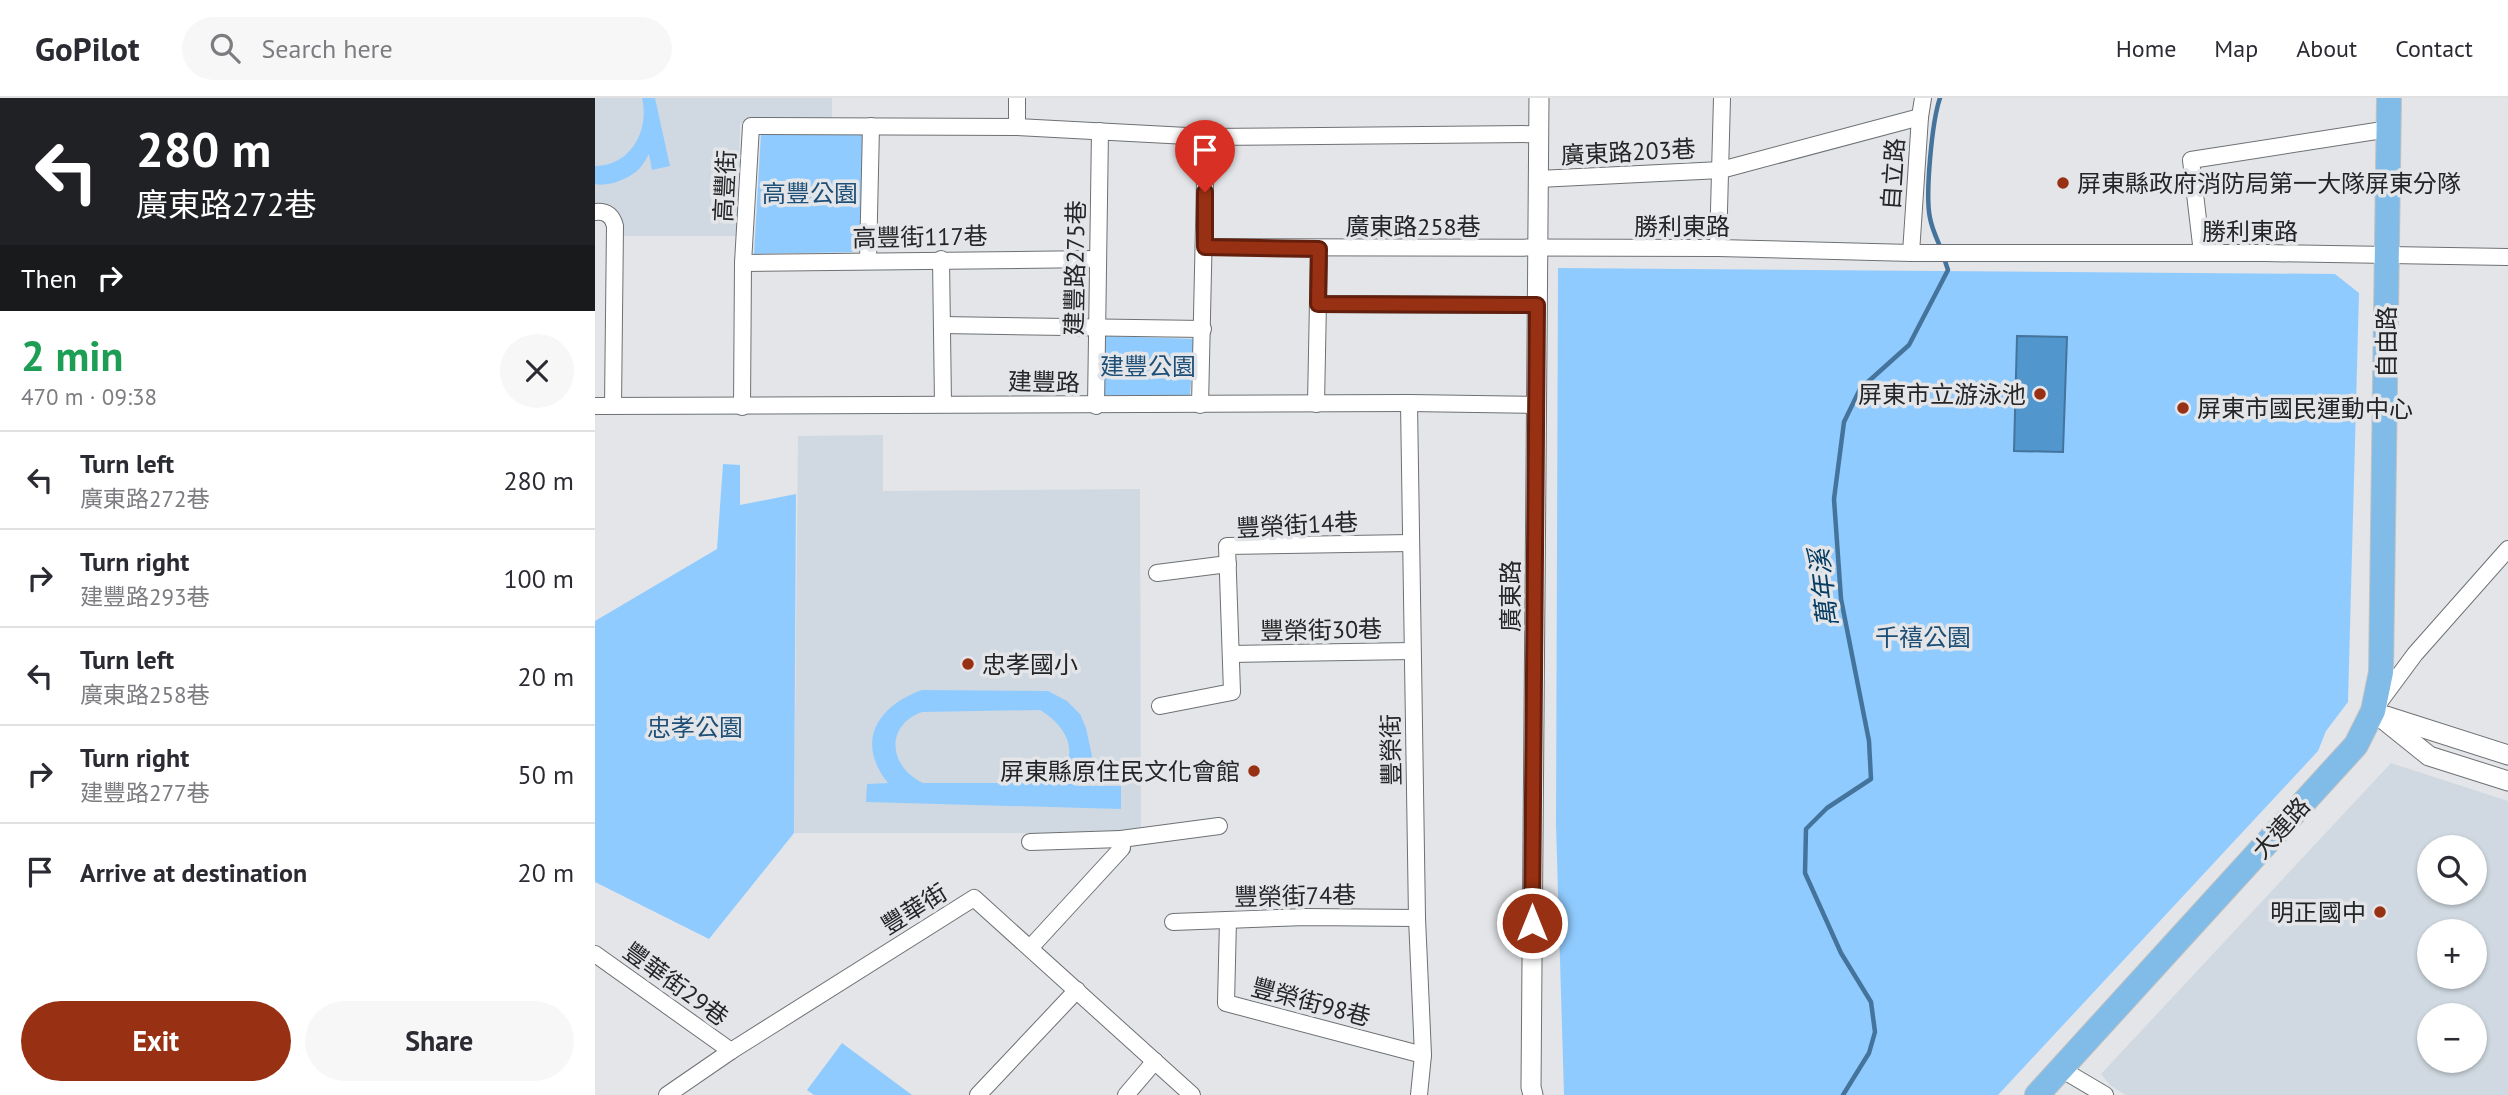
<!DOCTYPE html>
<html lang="en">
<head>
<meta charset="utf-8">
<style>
  body { margin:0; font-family:"PT Sans","Noto Sans TC",sans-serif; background:#f7f7f7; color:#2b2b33; height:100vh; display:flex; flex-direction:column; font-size:26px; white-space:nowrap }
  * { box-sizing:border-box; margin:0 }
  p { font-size:23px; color:#7c7c81 }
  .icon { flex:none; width:38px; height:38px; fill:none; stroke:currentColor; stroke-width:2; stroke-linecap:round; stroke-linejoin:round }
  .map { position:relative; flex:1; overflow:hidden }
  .details { display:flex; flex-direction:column; background:#fff; width:595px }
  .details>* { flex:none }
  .hud { background:#202124; color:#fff; overflow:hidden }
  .buttons { position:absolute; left:1822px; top:737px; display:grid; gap:14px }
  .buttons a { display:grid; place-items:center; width:70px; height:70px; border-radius:50%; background:#fff; box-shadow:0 2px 5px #0004; font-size:35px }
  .pin { position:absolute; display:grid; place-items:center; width:60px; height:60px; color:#fff; margin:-72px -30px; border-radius:50% 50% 50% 0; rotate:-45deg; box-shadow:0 0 7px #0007 }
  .pin .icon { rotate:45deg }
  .me { position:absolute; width:77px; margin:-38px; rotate:0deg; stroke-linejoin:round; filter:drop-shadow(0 0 5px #0008) }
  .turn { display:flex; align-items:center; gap:24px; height:147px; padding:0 21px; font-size:32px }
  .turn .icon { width:91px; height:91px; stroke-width:2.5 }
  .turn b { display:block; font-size:49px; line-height:60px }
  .then { display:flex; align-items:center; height:66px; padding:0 21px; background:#0003; gap:14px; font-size:26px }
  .round { display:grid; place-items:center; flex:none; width:74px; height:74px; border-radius:37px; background:#f7f7f7 }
  .overview { display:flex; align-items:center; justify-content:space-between; height:119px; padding:0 21px }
  h1 { font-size:42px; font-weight:800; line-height:52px; color:#1e9e55 }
  .button { display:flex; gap:14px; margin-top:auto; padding:14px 21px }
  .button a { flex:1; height:80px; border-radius:42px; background:#983013; color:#fff; font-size:28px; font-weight:800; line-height:80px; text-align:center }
  .button a+a { background:#f7f7f7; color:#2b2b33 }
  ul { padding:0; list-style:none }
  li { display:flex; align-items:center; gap:21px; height:98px; padding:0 21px; border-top:2px solid #e1e1e2 }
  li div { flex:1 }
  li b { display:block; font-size:26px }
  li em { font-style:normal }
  header { display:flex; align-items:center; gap:42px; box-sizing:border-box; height:98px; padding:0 35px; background:#fff; border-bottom:2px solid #e1e1e2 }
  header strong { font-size:33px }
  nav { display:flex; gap:38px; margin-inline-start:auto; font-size:24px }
  .search { width:490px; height:63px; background:#f7f7f7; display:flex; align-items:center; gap:18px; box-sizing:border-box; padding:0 24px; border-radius:38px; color:#7c7c81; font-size:26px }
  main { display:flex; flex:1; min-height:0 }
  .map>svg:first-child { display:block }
</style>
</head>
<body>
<header>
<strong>GoPilot</strong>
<div class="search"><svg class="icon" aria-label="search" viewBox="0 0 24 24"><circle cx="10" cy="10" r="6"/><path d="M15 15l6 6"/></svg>Search here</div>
<nav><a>Home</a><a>Map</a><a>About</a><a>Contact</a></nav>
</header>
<main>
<section class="details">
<div class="hud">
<div class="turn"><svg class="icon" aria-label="left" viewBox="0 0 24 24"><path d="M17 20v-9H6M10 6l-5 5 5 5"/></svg><div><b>280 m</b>廣東路272巷</div></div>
<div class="then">Then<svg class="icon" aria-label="right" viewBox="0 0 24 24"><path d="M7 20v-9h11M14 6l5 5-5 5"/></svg></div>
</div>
<div class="overview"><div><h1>2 min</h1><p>470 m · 09:38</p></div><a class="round"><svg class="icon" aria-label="close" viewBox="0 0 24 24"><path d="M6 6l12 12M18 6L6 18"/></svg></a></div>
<ul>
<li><svg class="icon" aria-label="left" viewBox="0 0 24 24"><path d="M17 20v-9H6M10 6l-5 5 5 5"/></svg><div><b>Turn left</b><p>廣東路272巷</p></div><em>280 m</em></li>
<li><svg class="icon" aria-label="right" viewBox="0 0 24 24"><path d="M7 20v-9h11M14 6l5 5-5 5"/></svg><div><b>Turn right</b><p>建豐路293巷</p></div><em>100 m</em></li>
<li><svg class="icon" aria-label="left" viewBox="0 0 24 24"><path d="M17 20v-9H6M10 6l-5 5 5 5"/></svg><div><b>Turn left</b><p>廣東路258巷</p></div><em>20 m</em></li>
<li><svg class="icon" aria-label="right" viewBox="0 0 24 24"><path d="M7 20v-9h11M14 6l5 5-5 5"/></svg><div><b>Turn right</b><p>建豐路277巷</p></div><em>50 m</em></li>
<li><svg class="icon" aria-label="arrive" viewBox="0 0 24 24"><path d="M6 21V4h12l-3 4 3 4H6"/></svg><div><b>Arrive at destination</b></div><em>20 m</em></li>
</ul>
<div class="button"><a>Exit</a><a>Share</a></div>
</section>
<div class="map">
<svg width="1913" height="997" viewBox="0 0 1913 997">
  <rect width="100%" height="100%" fill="#e3e5e8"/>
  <g fill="#d0d9e1" fill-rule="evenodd">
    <polygon points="0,0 237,0 237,22 151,22 145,26 142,138 25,138 0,111"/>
    <polygon points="288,337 288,393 545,391 546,735 199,735 203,338"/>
    <path d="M 1796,665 L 1913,703 L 1913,997 L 1531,997 L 1516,988 L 1506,976 ZM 1880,749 L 1880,794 L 1834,794 L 1834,749 ZM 1880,833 L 1880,878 L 1834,878 L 1834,833 ZM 1880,917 L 1880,962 L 1834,962 L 1834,917 Z"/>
  </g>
  <g fill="#90cbff" fill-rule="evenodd">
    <path d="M 47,0 L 60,0 L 75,68 L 57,72 L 54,56 C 51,61 48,67 44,71 C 34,81 13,89 0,86 L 0,68 C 35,68 55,33 47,0 Z"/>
    <polygon points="166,35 271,36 265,154 159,156"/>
    <polygon points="963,170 1740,176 1764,195 1753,604 1731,633 1723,653 1403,997 969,997 961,726"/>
    <polygon points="510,238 600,241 595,297 510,297"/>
    <polygon points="128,366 145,367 145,407 201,396 199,735 114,841 0,784 0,523 122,451"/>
    <path d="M 327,592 L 453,593 L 472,603 L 485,616 L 491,630 L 497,658 L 493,672 L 480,688 L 526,688 L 526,711 L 271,704 L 272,686 L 293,685 C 260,644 282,608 327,592 ZM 445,612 C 477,631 489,666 449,685 L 328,685 C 294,669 289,628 327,614 Z"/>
    <polygon points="247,945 317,997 219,997 212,992"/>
  </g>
  <polygon fill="#5296ce" stroke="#44749c" stroke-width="2" points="1422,238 1472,239 1468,354 1419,353"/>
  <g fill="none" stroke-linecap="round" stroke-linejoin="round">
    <g stroke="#44749c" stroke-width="4.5">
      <path d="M 1345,0 C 1337,23 1330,97 1335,120 C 1337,131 1342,141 1346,151"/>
      <polyline points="1248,997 1274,955 1280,934 1276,904 1246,855 1210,775 1211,731 1232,710 1276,681 1274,643 1246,501 1239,401 1249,324 1265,291 1314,247 1353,172 1349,160"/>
    </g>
    <g stroke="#6e7173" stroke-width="18">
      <g id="minor">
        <polyline points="422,0 422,29"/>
        <polyline points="943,81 1126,72 1325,19"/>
        <path d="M 0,114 C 11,113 17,117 20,128 L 18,308"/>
        <polyline points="610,149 1123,150 1316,155 1670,155 1913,159"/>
        <polyline points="1123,150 1127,0"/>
        <polyline points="1316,155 1325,19 1328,0"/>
        <polyline points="1607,155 1596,62 1794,31"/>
        <polyline points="346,161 348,306"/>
        <polyline points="273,163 276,28"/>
        <polyline points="148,165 503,161"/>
        <polyline points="723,206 942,207"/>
        <polyline points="347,227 608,231"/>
        <polyline points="814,305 822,820 828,957 824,997"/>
        <polyline points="721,306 724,151"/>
        <polyline points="605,307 611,39"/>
        <polyline points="0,308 814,305 940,307"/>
        <polyline points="501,308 505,33"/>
        <polyline points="147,309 148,165 156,28 422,29 611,39 943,36"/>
        <polyline points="562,475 633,466"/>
        <polyline points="636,556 817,553"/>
        <polyline points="1783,606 1820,556 1913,451"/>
        <polyline points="565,608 637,594 632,448 816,445"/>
        <polyline points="435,744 526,741"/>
        <polyline points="633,822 631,905 828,957"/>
        <polyline points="578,824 711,819 822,820"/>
        <polyline points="435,850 527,750 526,741 624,728"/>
        <polyline points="0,856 136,953"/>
        <polyline points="1466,971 1510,997"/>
        <polyline points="72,997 136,953 379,800 597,997"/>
        <polyline points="383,997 482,892"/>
        <polyline points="531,997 560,963"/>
      </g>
    </g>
    <g stroke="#6e7173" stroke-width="21">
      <g id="tertiary">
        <polyline points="1778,613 1834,658 1913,683"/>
        <polyline points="1791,618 1913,657"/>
        <polyline points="938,997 936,989 944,0"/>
      </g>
    </g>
    <g stroke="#c2c2c2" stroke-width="26">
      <polyline id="primary" points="1442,997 1761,647 1778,613 1786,574 1794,0"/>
    </g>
    <use href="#minor" stroke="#fff" stroke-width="16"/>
    <use href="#tertiary" stroke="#fff" stroke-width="19"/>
    <use href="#primary" stroke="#81bce8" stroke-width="24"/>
  </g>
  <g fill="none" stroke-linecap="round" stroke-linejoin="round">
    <g stroke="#631f0c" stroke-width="18">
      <polyline id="route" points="610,94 610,149 724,151 723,206 942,207 937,825"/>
    </g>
    <use href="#route" stroke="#983013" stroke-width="12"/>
  </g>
  <g fill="#983013" stroke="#e3e5e8" stroke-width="2.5">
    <circle cx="1468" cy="85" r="7"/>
    <circle cx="1445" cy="296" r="7"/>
    <circle cx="1588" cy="310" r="7"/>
    <circle cx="373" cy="566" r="7"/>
    <circle cx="659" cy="673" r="7"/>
    <circle cx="1785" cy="814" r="7"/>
  </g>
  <g text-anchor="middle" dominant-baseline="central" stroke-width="7" stroke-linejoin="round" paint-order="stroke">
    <g font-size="24" fill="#242526" stroke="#e3e5e8">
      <text transform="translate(1033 54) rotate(-3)">廣東路203巷</text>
      <text transform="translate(1298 76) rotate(-86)">自立路</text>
      <text transform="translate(130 88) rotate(-87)">高豐街</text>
      <text x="818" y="128">廣東路258巷</text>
      <text x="1087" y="128">勝利東路</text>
      <text x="1655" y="133">勝利東路</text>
      <text transform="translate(325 139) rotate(-1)">高豐街117巷</text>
      <text transform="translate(480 170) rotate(-89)">建豐路275巷</text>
      <text transform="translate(1791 244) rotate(-90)">自由路</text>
      <text transform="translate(449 284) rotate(1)">建豐路</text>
      <text transform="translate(702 427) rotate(-3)">豐榮街14巷</text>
      <text transform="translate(915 498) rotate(-90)">廣東路</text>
      <text transform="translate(726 532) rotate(-1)">豐榮街30巷</text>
      <text transform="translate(796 652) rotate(-91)">豐榮街</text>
      <text transform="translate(1686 730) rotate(-48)">大連路</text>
      <text transform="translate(700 798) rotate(-1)">豐榮街74巷</text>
      <text transform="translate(319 811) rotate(-32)">豐華街</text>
      <text transform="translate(81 886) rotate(36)">豐華街29巷</text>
      <text transform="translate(716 904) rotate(15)">豐榮街98巷</text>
    </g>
    <g font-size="24" fill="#242526" stroke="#e3e5e8" text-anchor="start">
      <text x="1482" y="85">屏東縣政府消防局第一大隊屏東分隊</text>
      <text x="1431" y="296" text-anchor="end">屏東市立游泳池</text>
      <text x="1602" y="310">屏東市國民運動中心</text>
      <text x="387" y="566">忠孝國小</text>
      <text x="645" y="673" text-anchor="end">屏東縣原住民文化會館</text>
      <text x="1771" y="814" text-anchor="end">明正國中</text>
    </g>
    <g font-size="24" fill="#1e4f76" stroke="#e3e5e8">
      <text x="215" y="95">高豐公園</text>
      <text x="553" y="268">建豐公園</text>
      <text x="1328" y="539">千禧公園</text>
      <text x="100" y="629">忠孝公園</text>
    </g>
    <g font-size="26" font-style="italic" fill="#063c62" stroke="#e3e5e8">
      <text transform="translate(1228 490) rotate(-97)">萬年溪</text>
    </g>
  </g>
</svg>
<div class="buttons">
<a><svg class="icon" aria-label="search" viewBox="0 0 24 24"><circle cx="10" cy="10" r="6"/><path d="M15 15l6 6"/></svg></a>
<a>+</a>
<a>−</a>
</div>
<div class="pin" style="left:610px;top:94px;background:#d93025"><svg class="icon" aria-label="arrive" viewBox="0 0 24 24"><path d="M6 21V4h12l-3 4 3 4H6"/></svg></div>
<svg class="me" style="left:937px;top:825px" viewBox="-20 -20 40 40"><circle r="17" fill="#983013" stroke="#fff" stroke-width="3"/><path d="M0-11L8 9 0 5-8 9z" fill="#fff"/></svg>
</div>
</main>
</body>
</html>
